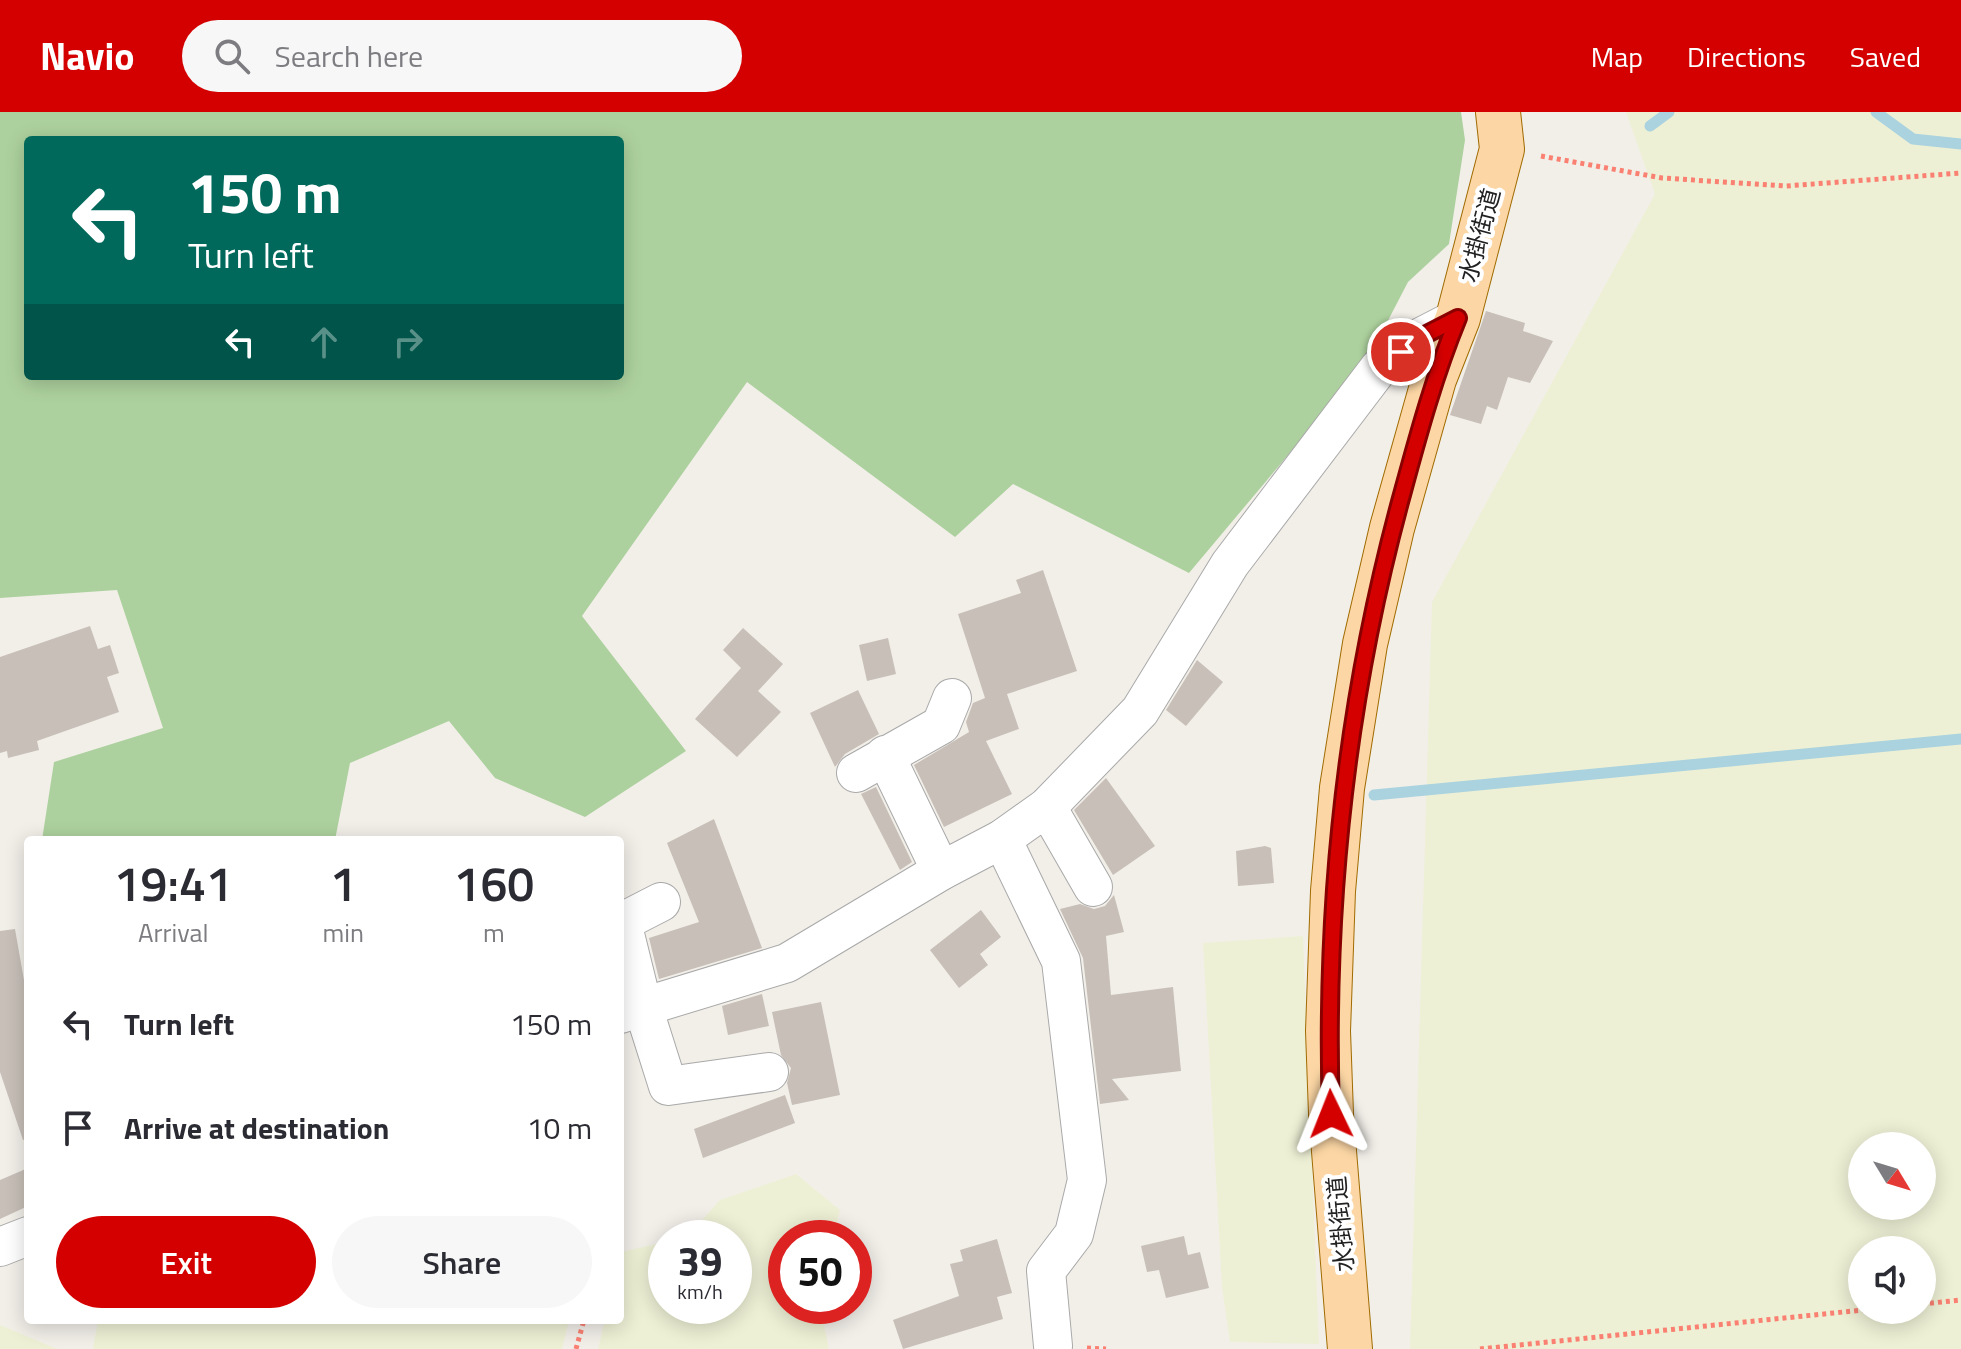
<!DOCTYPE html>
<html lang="en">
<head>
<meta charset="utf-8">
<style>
  body { margin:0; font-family:"Titillium Web","Noto Sans JP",sans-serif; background:#f7f7f7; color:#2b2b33; height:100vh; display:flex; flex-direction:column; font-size:30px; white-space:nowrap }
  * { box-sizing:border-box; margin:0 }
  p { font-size:26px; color:#7c7c81 }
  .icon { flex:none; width:44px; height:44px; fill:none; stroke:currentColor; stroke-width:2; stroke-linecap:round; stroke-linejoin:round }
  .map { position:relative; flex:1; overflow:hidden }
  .panel { position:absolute; left:24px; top:724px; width:600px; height:488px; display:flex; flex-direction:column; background:#fff; border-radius:8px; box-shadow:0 4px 20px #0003 }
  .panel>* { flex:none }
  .banner { position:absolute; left:24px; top:24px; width:600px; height:244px; border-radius:8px; box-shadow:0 4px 20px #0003; background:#00695c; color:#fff; overflow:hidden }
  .needle { width:52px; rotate:128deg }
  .fabs { position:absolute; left:1848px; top:1020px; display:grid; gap:16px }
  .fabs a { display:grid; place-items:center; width:88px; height:88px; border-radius:50%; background:#fff; box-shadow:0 4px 20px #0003; font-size:40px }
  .speed { position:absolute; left:648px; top:1108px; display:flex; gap:16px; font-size:40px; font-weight:700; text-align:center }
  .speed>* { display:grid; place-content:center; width:104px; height:104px; border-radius:50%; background:#fff; box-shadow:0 4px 20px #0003; line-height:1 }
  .speed small { font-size:20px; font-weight:400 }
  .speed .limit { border:12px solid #d22; background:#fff; color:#111 }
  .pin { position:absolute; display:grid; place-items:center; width:68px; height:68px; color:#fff; margin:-34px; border:4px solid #fff; border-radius:50%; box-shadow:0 2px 8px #0007 }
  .me { position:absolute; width:88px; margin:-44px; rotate:358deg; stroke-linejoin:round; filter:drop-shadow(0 0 6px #0008) }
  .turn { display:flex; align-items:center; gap:28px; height:168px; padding:0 32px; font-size:36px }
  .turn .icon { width:104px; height:104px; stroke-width:2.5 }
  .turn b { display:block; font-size:56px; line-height:68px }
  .lanes { display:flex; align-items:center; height:76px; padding:0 32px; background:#0003; justify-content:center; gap:40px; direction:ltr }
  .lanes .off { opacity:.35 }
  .eta { display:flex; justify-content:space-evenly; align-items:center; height:136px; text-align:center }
  .eta b { font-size:48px; font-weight:600; line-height:56px }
  .cta { display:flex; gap:16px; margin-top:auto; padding:16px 32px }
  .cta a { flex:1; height:92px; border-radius:48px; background:#d40000; color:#fff; font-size:32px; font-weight:600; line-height:92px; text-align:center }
  .cta a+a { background:#f7f7f7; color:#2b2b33 }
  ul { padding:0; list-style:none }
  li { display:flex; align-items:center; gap:24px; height:104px; padding:0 32px }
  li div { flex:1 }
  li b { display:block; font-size:30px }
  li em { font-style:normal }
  header { display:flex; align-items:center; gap:48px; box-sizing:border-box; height:112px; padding:0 40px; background:#d40000; color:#fff }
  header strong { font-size:38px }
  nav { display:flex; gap:44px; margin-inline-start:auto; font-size:28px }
  .search { width:560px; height:72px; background:#f7f7f7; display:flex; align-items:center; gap:20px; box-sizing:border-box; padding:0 28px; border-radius:44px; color:#7c7c81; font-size:30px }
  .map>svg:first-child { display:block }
</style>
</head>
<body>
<header>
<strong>Navio</strong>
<div class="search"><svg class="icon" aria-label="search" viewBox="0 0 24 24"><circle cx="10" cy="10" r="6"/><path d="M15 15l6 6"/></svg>Search here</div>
<nav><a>Map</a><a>Directions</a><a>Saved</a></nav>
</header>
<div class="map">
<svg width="1961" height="1237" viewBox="0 0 1961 1237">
  <rect width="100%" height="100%" fill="#f2efe9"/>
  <g fill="#eef0d5" fill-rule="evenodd">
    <path d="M 1626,0 L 1961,0 L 1961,1237 L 1410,1237 L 1432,490 L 1655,82 ZM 1862,1034 L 1922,1034 L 1922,1094 L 1862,1094 ZM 1862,1138 L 1922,1138 L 1922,1198 L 1862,1198 Z"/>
    <polygon points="1303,824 1319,1232 1230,1230 1222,1175 1203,831"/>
    <polygon points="796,1062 840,1098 833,1126 786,1126 786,1194 820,1194 829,1237 598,1237 605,1208 620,1208 621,1140 666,1130 666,1194 734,1194 734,1126 682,1126 687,1125 720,1088"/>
    <polygon points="98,1208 569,1208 562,1237 93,1237"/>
    <polygon points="0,1213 57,1237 0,1237"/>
  </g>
  <path fill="#add19e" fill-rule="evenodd" d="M 0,0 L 1461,0 L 1465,28 L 1449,132 L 1408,170 L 1367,249 L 1189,461 L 1013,372 L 955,425 L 747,270 L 582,504 L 686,639 L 585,705 L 495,666 L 449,609 L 350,651 L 335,728 L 42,728 L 54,650 L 163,616 L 117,478 L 0,486 ZM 28,28 L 620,28 L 620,264 L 28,264 Z"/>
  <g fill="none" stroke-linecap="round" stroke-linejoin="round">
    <g stroke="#aad3df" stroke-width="11">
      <polyline points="1876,0 1913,27 1961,32"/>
      <polyline points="1650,14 1669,0"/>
      <polyline points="1374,683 1961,627"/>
    </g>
  </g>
  <g fill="#c7bfb8">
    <polygon points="1486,199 1525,211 1523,219 1553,229 1530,271 1508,265 1497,298 1487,294 1481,312 1450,303"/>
    <polygon points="1043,458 1077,559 1007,582 1019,617 986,629 1012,682 944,715 914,653 969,620 966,610 973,591 985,586 958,502 1021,481 1016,468"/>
    <polygon points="90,514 98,537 110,533 119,561 107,565 119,600 37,629 39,638 8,646 7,639 0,641 0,545"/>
    <polygon points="743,516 783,552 758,579 781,600 737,645 695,607 741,556 723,538"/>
    <polygon points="888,526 896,562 867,569 859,533"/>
    <polygon points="1197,548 1223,570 1186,614 1166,598"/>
    <polygon points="858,578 879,622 845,642 835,655 810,601"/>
    <polygon points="1106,666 1155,734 1113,763 1074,698"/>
    <polygon points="876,675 912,750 900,758 861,682"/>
    <polygon points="714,707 762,836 659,867 649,826 699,810 667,731"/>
    <polygon points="1265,734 1271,736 1274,771 1238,774 1236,739"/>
    <polygon points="1114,783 1124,820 1106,824 1111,883 1173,875 1181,959 1112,967 1129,988 1100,992 1083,846 1060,797 1080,792 1094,797 1105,794"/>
    <polygon points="981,798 1001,825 980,842 988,853 959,876 930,838"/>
    <polygon points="15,817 28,891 28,1027 23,1028 0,960 0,819"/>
    <polygon points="762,882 769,914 728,923 722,894"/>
    <polygon points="821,890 840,983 792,993 787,971 791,956 781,943 772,900"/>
    <polygon points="785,983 795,1011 703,1046 694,1017"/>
    <polygon points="28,1056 28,1094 0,1107 0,1068"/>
    <polygon points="1184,1124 1188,1143 1200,1140 1209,1176 1166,1186 1159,1158 1147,1160 1141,1134"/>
    <polygon points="997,1127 1012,1181 997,1185 1003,1207 903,1237 893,1208 959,1184 950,1152 963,1149 960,1138"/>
  </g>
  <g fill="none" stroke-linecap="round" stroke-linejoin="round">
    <g stroke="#a9a9a9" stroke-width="40">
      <g id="minor">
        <polyline points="885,643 941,759"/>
        <polyline points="856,661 941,613 952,586"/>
        <polyline points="1047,695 1093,775"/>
        <polyline points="1002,727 1061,849 1087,1068 1074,1122 1046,1159 1053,1234"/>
        <polyline points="661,790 622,810 643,895 668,974 769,960"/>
        <polyline points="620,902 787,851 941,759 1002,727 1047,695 1140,599 1230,452 1379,256 1423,224 1458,206"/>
        <polyline points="0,1135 28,1124"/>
      </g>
    </g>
    <g stroke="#a06b00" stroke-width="46">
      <polyline id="major" points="1350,1237 1331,1002 1328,919 1333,779 1342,676 1365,532 1392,416 1434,267 1458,206 1502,37 1498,0"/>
    </g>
    <g stroke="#fa8072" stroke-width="5" stroke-dasharray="4 4" stroke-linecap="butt">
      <polyline points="1541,44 1662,66 1786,74 1961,61"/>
      <polyline points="1922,1192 1961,1188"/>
      <polyline points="1087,1236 1106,1237"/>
      <polyline points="576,1237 584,1208"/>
      <polyline points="1480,1237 1863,1198"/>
    </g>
    <use href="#minor" stroke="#fff" stroke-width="38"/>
    <use href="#major" stroke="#fcd6a4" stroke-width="44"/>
  </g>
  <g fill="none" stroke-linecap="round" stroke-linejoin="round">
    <g stroke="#8a0000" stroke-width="20">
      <path id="route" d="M 1331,1002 C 1324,789 1346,585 1403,379 C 1419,320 1435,262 1458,206 L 1423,224 L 1401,240"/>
    </g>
    <use href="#route" stroke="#d40000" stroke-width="14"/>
  </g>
  <g text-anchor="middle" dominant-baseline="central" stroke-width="8" stroke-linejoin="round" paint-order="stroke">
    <g font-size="24" fill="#222" stroke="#fff">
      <text transform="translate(1479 123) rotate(-75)">水掛街道</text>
      <text transform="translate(1340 1112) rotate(-95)">水掛街道</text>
    </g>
  </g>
</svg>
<div class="fabs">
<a><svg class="needle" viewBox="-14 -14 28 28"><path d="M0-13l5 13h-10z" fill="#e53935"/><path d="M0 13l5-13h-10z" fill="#7c7c81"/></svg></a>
<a><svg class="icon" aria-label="sound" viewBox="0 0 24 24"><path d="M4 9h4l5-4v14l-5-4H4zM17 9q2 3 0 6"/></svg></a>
</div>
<div class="speed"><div>39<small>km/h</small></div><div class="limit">50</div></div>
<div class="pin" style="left:1401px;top:240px;background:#d93025"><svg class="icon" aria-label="arrive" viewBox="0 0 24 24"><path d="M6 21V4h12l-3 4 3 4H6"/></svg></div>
<svg class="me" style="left:1331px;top:1002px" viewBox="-20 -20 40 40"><path d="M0-17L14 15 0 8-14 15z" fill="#d40000" stroke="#fff" stroke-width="4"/></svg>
<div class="banner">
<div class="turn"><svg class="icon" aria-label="left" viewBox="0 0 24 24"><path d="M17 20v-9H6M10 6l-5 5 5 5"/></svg><div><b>150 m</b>Turn left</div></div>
<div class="lanes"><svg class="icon" aria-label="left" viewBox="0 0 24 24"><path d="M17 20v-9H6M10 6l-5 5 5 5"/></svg><svg class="icon off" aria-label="ahead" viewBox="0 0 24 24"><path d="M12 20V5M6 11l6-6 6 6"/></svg><svg class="icon off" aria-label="right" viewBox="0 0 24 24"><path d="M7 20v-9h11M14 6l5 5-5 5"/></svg></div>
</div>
<section class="panel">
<div class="eta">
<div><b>19:41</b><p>Arrival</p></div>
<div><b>1</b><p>min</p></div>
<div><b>160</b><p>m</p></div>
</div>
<ul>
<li><svg class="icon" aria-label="left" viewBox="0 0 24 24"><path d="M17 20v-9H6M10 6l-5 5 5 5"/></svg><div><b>Turn left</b></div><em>150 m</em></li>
<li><svg class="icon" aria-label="arrive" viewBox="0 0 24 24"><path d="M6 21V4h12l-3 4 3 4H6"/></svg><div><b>Arrive at destination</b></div><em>10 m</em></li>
</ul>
<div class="cta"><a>Exit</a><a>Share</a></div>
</section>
</div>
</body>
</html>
